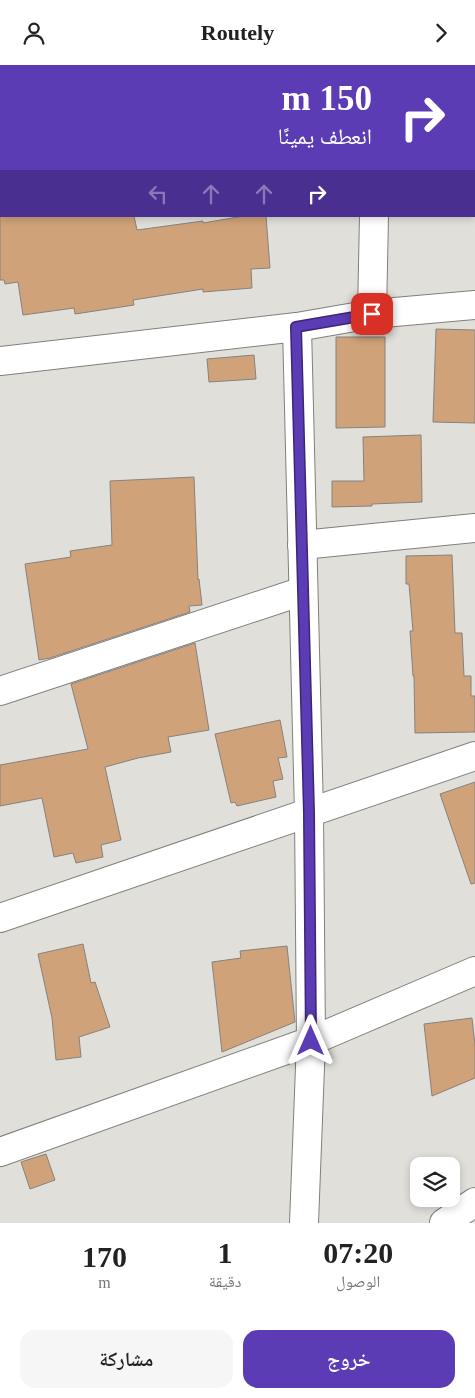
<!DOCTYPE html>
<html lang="ar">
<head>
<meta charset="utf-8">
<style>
  body { margin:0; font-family:"Times New Roman","Noto Naskh Arabic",serif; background:#f6f6f6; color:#222; direction:rtl; height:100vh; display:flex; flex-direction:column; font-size:19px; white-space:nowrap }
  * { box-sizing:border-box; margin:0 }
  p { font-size:16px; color:#767676 }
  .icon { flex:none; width:28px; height:28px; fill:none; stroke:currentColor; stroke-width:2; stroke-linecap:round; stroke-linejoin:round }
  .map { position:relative; height:1158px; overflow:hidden; direction:ltr }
  .side { display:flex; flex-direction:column; background:#fff; flex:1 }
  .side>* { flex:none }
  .top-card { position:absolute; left:0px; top:0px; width:475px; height:152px; box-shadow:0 2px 8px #0003; direction:rtl; background:#5c3cb5; color:#fff; overflow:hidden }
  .controls { position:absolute; left:410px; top:1092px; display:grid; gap:10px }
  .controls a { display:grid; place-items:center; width:50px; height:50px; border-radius:10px; background:#fff; box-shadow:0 2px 8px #0003; font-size:25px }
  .pin { position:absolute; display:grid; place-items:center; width:42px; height:42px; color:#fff; margin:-21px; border-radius:10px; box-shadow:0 2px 8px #0006 }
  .me { position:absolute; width:55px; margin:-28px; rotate:0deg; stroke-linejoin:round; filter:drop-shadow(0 0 4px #0008) }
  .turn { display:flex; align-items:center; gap:18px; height:105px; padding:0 20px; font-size:22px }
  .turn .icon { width:65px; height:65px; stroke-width:2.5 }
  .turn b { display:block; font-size:35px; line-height:42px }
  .lanes { display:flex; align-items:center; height:48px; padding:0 20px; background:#0003; justify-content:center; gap:25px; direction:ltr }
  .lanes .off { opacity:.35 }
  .eta { display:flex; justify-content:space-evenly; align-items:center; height:85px; text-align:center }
  .eta b { font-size:30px; font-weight:600; line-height:35px }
  .action { display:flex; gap:10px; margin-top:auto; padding:10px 20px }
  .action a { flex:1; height:58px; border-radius:15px; background:#5c3cb5; color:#fff; font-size:20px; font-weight:600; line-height:58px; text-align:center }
  .action a+a { background:#f6f6f6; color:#222 }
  header { display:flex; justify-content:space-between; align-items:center; height:65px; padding:0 20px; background:#fff; font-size:22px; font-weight:600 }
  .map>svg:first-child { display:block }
</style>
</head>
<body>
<header><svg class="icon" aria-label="forward" viewBox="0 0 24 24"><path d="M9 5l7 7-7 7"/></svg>Routely<svg class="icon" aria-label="person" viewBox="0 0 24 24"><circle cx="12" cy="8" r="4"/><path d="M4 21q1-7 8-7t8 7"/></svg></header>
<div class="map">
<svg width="475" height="1158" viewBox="0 0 475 1158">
  <rect width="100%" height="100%" fill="#e0dfda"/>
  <g fill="#cfa279" stroke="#86827f">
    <polygon points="0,151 134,151 137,165 203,156 203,158 244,151 266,151 270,203 251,204 252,223 203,227 203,224 133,235 134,240 75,249 74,243 23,250 18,217 5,219 4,215 0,215"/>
    <polygon points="436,264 475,265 475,358 433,357"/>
    <polygon points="336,272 385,272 385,362 336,363"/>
    <polygon points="254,290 256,314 209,317 207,294"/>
    <polygon points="421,370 422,437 372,439 372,441 332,442 332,416 364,416 363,372"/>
    <polygon points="194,412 198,515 199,514 202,540 189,541 190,547 50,593 39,595 25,499 71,492 70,486 112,480 110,416"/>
    <polygon points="452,490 455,568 462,568 464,611 471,611 471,631 475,631 475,667 415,668 414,611 413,611 410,566 413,566 409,519 406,519 406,491"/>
    <polygon points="195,578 209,665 168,672 171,687 138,693 105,702 121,775 101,780 103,792 76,798 73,788 54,792 42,733 0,741 0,700 88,684 71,619"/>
    <polygon points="280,655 287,692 278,693 283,714 273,716 276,732 237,741 235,737 231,738 215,669"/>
    <polygon points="475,717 475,818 471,819 440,729"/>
    <polygon points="83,879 91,918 95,917 110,962 79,972 81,992 56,995 52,953 38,889"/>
    <polygon points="287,881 295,957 222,987 212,897 241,893 240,886"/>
    <polygon points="472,953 475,980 475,1013 432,1031 424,959"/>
    <polygon points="46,1089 55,1115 30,1124 21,1097"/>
  </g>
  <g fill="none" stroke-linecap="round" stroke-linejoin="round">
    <g stroke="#80807b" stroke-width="30">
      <g id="street">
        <polyline points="376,1 376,0"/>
        <polyline points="474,18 475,18"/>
        <polyline points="0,72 1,72"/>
        <polyline points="372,249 374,151"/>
        <polyline points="297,262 309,748 311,976 304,1158"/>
        <polyline points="0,296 297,262 372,249 475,240"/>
        <polyline points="302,480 475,463"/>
        <polyline points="0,626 303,526"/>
        <polyline points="0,853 475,691"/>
        <polyline points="0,1087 311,976 475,906"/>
        <polyline points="444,1158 475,1137"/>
      </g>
    </g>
    <use href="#street" stroke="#fff" stroke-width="28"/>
  </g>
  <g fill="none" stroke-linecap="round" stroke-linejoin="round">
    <g stroke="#3c2776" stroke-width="12">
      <polyline id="route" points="311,976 309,748 296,262 372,249"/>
    </g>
    <use href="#route" stroke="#5c3cb5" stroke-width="9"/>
  </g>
</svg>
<div class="controls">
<a><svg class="icon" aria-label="layers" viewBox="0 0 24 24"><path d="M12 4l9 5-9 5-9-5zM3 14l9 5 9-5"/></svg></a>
</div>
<div class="pin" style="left:372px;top:249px;background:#d93025"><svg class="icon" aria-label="arrive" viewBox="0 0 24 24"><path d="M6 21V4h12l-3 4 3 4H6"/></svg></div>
<svg class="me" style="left:311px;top:976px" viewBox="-20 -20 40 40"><path d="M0-17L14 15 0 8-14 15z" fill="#5c3cb5" stroke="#fff" stroke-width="4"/></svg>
<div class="top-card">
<div class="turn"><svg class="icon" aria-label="right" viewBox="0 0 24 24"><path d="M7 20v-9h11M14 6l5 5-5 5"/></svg><div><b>150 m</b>انعطف يمينًا</div></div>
<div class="lanes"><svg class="icon off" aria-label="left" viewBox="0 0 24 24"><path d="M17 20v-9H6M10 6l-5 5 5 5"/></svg><svg class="icon off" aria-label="ahead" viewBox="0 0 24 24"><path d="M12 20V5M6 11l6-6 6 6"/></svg><svg class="icon off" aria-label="ahead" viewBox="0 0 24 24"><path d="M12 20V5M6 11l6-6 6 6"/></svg><svg class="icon" aria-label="right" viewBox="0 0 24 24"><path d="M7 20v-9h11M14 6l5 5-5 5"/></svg></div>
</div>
</div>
<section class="side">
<div class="eta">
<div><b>07:20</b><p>الوصول</p></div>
<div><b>1</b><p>دقيقة</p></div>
<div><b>170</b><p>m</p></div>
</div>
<div class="action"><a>خروج</a><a>مشاركة</a></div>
</section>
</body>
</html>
